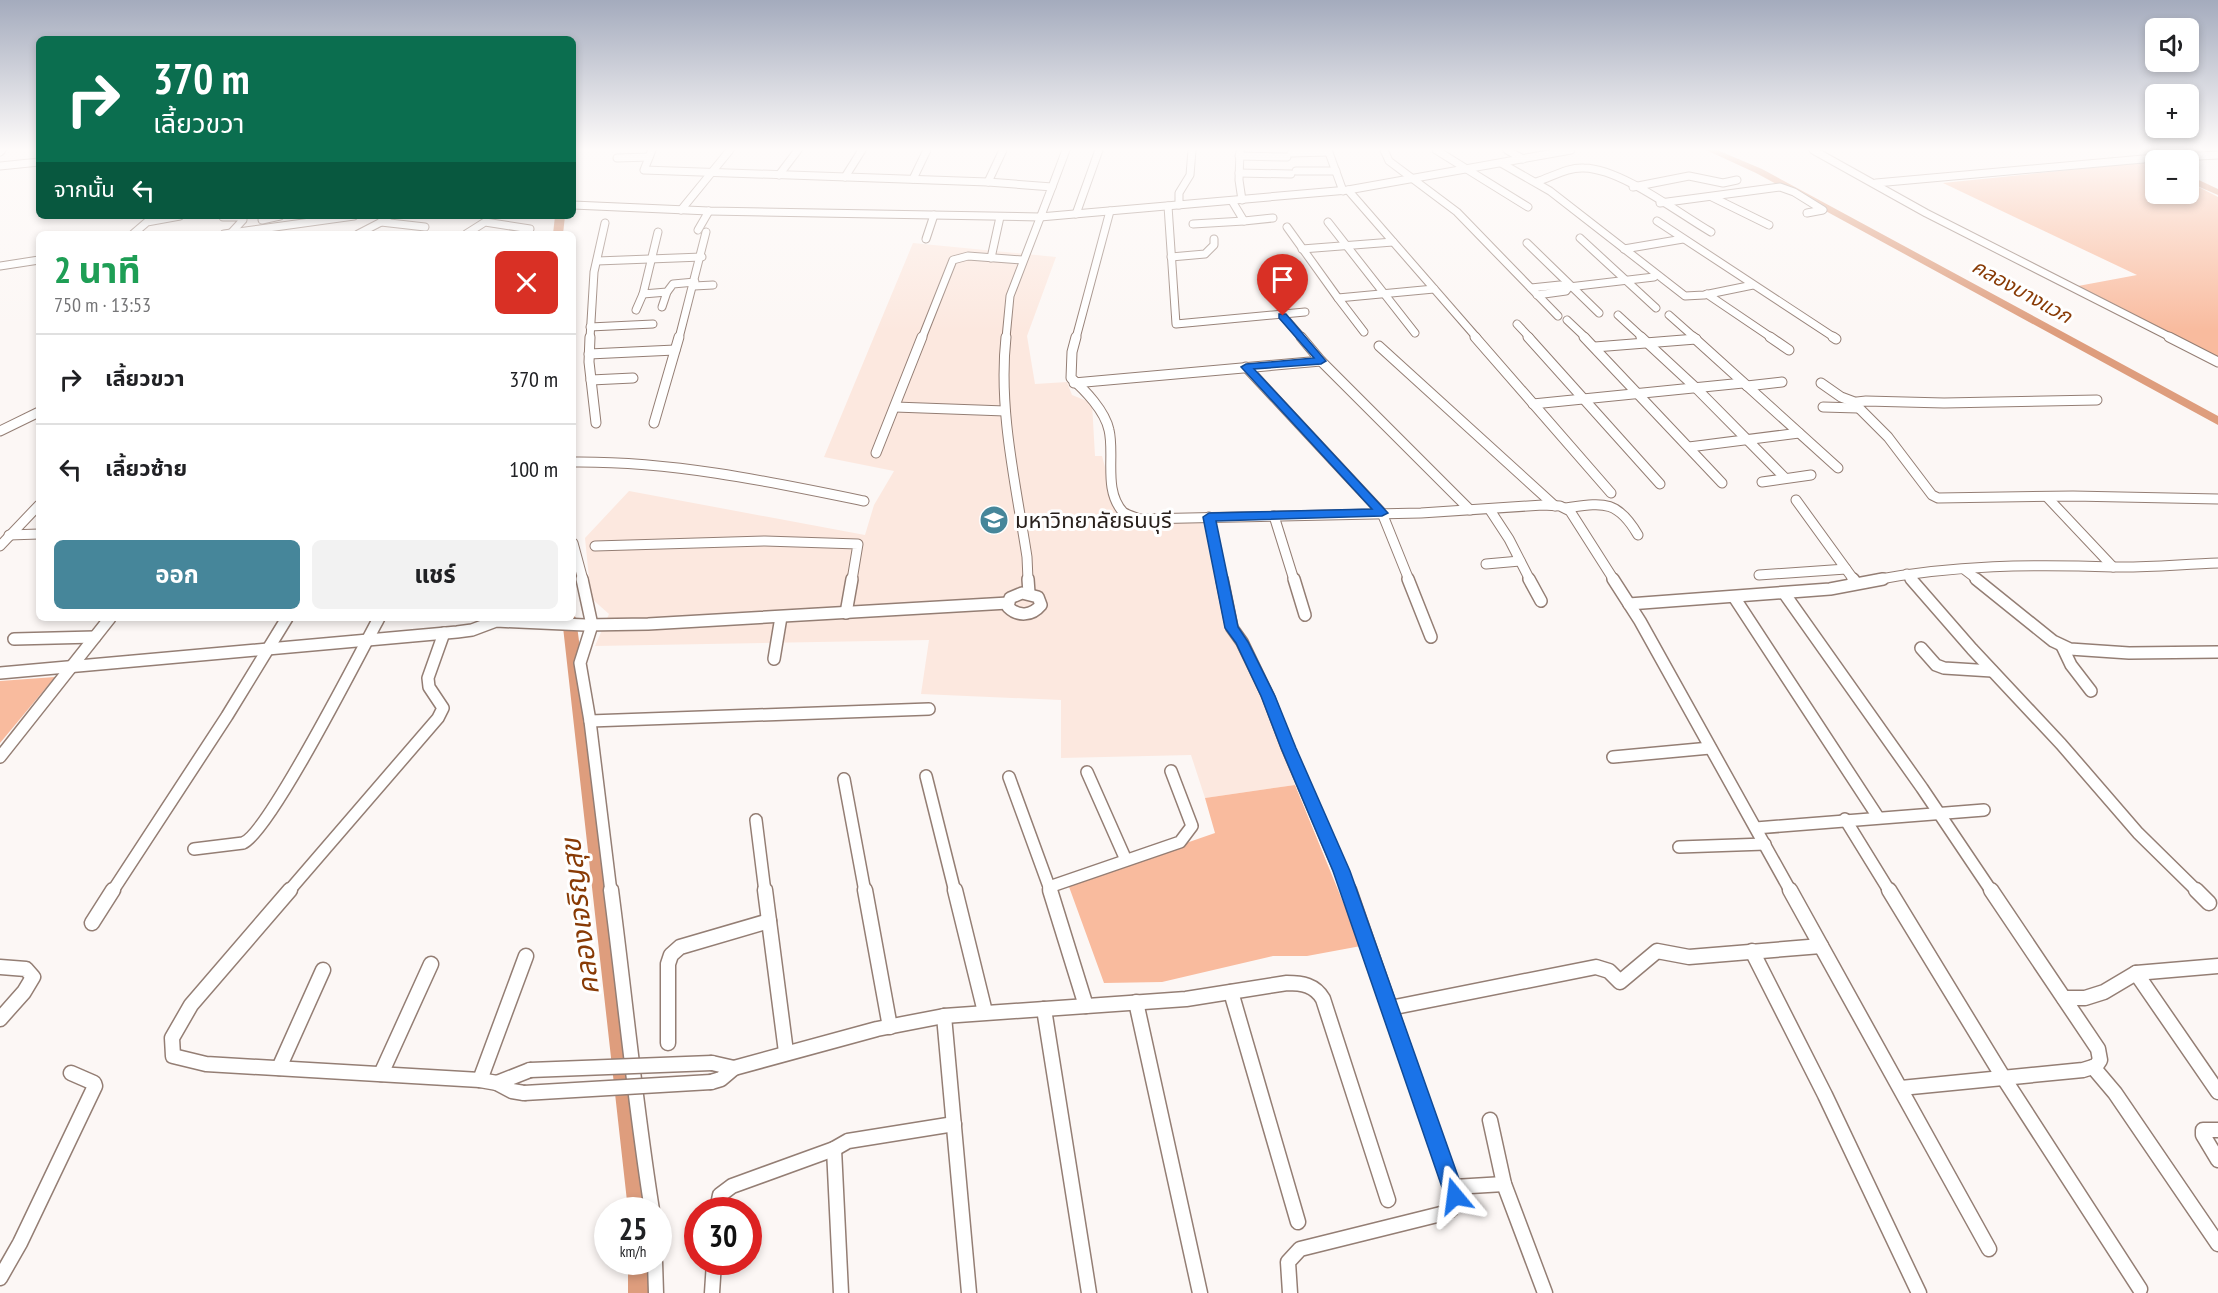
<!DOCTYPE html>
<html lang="th">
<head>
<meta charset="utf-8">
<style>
  body { margin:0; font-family:"PT Sans Narrow","Noto Sans Thai",sans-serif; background:#f2f2f2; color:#202124; height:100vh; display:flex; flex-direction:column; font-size:22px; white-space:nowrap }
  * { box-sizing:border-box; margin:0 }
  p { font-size:20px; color:#757577 }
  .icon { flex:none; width:33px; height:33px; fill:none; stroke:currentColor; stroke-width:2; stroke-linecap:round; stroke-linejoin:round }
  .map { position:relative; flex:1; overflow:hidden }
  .panel { position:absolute; left:36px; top:231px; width:540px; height:390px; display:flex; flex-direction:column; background:#fff; border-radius:9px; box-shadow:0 3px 9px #0003 }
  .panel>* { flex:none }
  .hud { position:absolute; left:36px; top:36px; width:540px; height:183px; border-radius:9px; box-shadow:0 3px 9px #0003; background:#0b6e4f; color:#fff; overflow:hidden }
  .fabs { position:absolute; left:2145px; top:18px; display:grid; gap:12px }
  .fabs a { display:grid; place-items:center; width:54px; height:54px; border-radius:9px; background:#fff; box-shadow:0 3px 9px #0003; font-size:30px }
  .speed { position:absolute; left:594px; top:1197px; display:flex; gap:12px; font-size:30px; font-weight:700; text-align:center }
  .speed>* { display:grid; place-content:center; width:78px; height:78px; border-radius:50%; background:#fff; box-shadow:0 3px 9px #0003; line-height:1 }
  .speed small { font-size:15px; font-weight:400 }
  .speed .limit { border:9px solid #d22; background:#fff; color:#111 }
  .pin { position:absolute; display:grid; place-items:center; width:51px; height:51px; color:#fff; margin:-62px -26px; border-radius:50% 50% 50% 0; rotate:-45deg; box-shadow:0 0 6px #0007 }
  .pin .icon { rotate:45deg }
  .me { position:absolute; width:66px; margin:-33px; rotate:344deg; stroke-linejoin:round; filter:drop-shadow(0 0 4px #0008) }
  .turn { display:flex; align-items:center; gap:21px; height:126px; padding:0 18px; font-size:27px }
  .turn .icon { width:78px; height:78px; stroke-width:2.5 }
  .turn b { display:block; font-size:42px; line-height:51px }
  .then { display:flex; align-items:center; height:57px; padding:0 18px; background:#0003; gap:12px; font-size:22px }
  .round { display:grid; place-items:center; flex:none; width:63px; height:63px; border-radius:9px; background:#f2f2f2 }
  .head { display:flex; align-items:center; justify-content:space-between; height:102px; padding:0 18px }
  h1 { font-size:36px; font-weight:700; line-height:45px; color:#1e9e55 }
  .primary-button { display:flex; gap:12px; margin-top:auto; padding:12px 18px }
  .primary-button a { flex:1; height:69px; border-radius:9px; background:#46869a; color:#fff; font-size:24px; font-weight:700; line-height:69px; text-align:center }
  .primary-button a+a { background:#f2f2f2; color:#202124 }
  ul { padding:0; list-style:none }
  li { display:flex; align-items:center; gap:18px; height:90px; padding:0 18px; border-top:2px solid #e0e0e0 }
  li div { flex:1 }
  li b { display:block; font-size:22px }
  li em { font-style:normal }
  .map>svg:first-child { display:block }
</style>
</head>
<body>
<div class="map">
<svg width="2218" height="1293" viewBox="0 0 2218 1293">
  <rect width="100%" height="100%" fill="#fcf7f5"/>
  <polygon fill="#fce8df" points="913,243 1056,257 1027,336 1035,384 1067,382 1072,395 1092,403 1095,456 1102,456 1120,523 1206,520 1232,632 1262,697 1295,785 1205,798 1191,755 1061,758 1061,700 921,694 929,640 595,646 609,614 591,598 585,538 629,491 865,535 874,505 894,471 824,457"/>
  <g fill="#f9bb9e">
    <polygon points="2147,162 2155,166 2156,194 2188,194 2189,182 2218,197 2218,357 2078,286 2137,275 1943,183"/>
    <polygon points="55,677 0,743 0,681"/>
    <polygon points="1295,785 1361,946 1307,956 1273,956 1162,982 1104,983 1068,884 1215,833 1205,798"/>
  </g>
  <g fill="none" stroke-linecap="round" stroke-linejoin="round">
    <g fill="#de9d7d" fill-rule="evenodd">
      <polygon points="1706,150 1717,150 1762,169 2218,416 2218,425 1756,173"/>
      <polygon points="2188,175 2218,189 2218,195 2188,182"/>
      <polygon points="555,216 565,216 563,234 553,234"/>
      <polygon points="573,614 576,618 634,1062 650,1210 628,1210 562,618 573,618"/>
      <polygon points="628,1262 651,1262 652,1293 628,1293"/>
    </g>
    <polyline stroke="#d2ccca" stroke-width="7" stroke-dasharray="7 4" stroke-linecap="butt" points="262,225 268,223"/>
    <g stroke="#947e74" stroke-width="9">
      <g id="street-far3">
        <polyline points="652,150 644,170 988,182 1052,187 1010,296 1006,338"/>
        <polyline points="1240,150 1239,180 1242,200"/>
        <polyline points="1328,150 1343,191"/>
        <polyline points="1384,150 1389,161 1457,212 1558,316"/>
        <polyline points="1436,150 1528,207"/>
        <polyline points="1507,150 1523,159"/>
        <polyline points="1813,150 1926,213 2172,338"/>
        <polyline points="0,152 2,150"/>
        <polyline points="1291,153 1329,152"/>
        <polyline points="1239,156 1287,157"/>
        <polyline points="617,158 649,157"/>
        <polyline points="1501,163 1550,191 1685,296 1704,295 1753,285"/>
        <polyline points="0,166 39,162"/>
        <polyline points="1296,171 1336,171"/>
        <polyline points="1239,173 1291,174"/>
        <polyline points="779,175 798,150"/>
        <polyline points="845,177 862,150"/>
        <polyline points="913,179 927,150"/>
        <polyline points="988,182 1003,150"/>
        <path d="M 1536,182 C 1552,177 1568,167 1584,168 C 1622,169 1678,213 1711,232"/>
        <polyline points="1876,183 2143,159 2218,155"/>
        <polyline points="1052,187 1066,150"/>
        <polyline points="1633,187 1689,176 1723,183 1737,180"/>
        <polyline points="1348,190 1477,338"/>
        <polyline points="1712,197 1769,225"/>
        <polyline points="1232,201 1244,221 1273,218"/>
        <polyline points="1660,203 1780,187 1794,192 1823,210 1807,213"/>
        <polyline points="573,205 709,211 1040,217 1348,190 1571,150"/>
        <polyline points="1179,205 1179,193 1190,175 1192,150"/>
        <polyline points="1168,206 1176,324 1305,312"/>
        <polyline points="681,210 730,150"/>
        <polyline points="1076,214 1099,150"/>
        <polyline points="223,217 239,217 243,220 231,233"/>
        <polyline points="262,220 280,216"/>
        <polyline points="1657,221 1835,338"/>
        <polyline points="381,222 425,227"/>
        <polyline points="1328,222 1415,333"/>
        <polyline points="1193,224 1244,221"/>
        <polyline points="1287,227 1338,298"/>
        <polyline points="698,230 709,211"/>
        <polyline points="658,232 643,294 667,292 673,284 695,282"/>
        <polyline points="133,234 147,222 180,216"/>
        <polyline points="224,234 354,216"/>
        <polyline points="358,234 387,219"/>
        <polyline points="466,234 485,222 530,229"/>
        <polyline points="1580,238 1656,308"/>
        <polyline points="926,239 934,215"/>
        <polyline points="1527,243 1599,313"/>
        <polyline points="1302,249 1393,242"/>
        <polyline points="1624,249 1683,239"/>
        <polyline points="1171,257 1205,254 1214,245 1214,239"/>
        <polyline points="991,258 1000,217"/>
        <polyline points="597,261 702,257"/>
        <polyline points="0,266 39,260"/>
        <polyline points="694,286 713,285"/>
        <polyline points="1569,287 1654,277"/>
        <polyline points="1531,288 1560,285 1569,287 1566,291 1537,295"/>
        <polyline points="1707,294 1772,338"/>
        <polyline points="662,307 667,292"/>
        <polyline points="636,310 643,294"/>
        <polyline points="1618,315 1643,338"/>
        <polyline points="1669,315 1695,338"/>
        <polyline points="1283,316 1302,338"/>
        <polyline points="1567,320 1586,338"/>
        <polyline points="1517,324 1530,338"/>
        <polyline points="590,327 653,324"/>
        <polyline points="1364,332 1338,298 1434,289"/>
        <polyline points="590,338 594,272 605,223"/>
        <polyline points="679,338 706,232"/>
        <polyline points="922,338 953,260 968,256 1022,260"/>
        <polyline points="1076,338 1110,211"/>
      </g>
    </g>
    <g stroke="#947e74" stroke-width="11">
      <g id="street-far2">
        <polyline points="590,337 589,362 596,423"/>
        <path d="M 1006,337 C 998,410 1016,485 1027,557 L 1028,580"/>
        <path d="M 1076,337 L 1072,352 L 1071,378 C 1085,390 1105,411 1109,430 C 1115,455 1103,490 1123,512 C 1127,515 1135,517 1140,519 L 1421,513 L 1543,505 L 1560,506 L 1570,511 L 1614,580"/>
        <polyline points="1301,337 1321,361 1470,510"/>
        <polyline points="1475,337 1611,493"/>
        <polyline points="1528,337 1660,484"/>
        <polyline points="1584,337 1722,483"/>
        <polyline points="1641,337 1695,387 1785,478"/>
        <polyline points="1693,337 1838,468"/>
        <polyline points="1770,337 1789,350"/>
        <polyline points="1833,337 1836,339"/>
        <polyline points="2169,337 2218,362"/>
        <polyline points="1379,346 1555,506"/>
        <polyline points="1595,347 1696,339"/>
        <polyline points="589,354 675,350"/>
        <polyline points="1246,367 1382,513 1409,580"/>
        <polyline points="591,380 633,378"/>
        <polyline points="1074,383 1321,361"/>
        <polyline points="1821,383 1841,397 1857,403"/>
        <polyline points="1747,386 1782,382"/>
        <polyline points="2097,400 1944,403 1866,401 1857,402 1856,405 1888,437 1932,495 1938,498 2073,496 2218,499"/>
        <polyline points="1533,404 1743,383"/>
        <polyline points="895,407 1005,411"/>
        <polyline points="1823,407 1858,408"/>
        <polyline points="654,423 679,337"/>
        <polyline points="0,431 39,412"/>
        <polyline points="1689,447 1799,433"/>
        <polyline points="876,453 922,337"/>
        <path d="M 573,462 C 672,461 767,481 864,501"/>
        <polyline points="1762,482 1811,475"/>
        <polyline points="2047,497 2113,567"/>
        <polyline points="1796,500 1854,580"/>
        <path d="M 1565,508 C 1603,503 1617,499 1638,535"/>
        <polyline points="1490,510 1509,539 1530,580"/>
        <polyline points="1274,516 1294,580"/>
        <polyline points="1209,517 1222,580"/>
        <polyline points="9,535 39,534"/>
        <polyline points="573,543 583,580"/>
        <polyline points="0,546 39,505"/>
        <polyline points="595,546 765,541 858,544 852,580"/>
        <polyline points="1486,564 1520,561"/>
        <polyline points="1965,570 1978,580"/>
        <polyline points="1907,574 1912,580"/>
        <polyline points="1759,575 1846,569"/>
        <path d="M 1875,580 C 1953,565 2033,564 2113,567 C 2147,568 2183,564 2218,563"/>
      </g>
    </g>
    <g stroke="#947e74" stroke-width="14">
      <g id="street-far1">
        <polyline points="582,579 592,625 580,663 590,721 611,892"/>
        <polyline points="1028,579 1029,593"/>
        <polyline points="1222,579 1232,628 1242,642 1268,696 1288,749 1349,892"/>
        <polyline points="1294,579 1305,615"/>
        <polyline points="1408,579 1431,637"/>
        <polyline points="1529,579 1541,601"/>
        <polyline points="1613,579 1640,621 1791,892"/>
        <polyline points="1853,579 1856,583"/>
        <polyline points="1911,579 1972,649 2061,744 2138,833 2198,892"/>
        <polyline points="1976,579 2053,641 2070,649 2129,653 2218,652"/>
        <path d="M 1022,593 L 1038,597 L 1041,605 C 1032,616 1018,617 1008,607 L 1010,598 Z"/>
        <polyline points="1784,593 1922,788 1992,892"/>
        <polyline points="1734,597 1878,817"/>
        <polyline points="1629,604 1830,589 1883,579"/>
        <polyline points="846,613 852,579"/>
        <polyline points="14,639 95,637"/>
        <polyline points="2062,646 2071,665 2091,691"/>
        <polyline points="1921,648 1936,665 1944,668 1992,671"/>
        <polyline points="774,659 781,617"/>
        <polyline points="0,673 457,632 472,630 496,621 585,625 648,624 1008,603"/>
        <polyline points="590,721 929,709"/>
        <polyline points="0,757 110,618"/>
        <polyline points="1613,757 1710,748"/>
        <polyline points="1087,772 1126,860"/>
        <polyline points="926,776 955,892"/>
        <polyline points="1009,777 1051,892"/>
        <polyline points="844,779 865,892"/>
        <polyline points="1845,819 1890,892"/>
        <polyline points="756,820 765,892"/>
        <polyline points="1756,828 1984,810"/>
        <polyline points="1679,847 1765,844"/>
        <path d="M 194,849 L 243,843 C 269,833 360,653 379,618"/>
        <polyline points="1049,887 1180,842 1192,826 1171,771"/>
        <polyline points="112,892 227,716 287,618"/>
        <polyline points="288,892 438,718 443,708 429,687 428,678 444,633"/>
      </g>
    </g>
    <g stroke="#947e74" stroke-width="17">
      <g id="street">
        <polyline points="290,890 191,1005 172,1038 173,1056 206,1064 480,1080 497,1083"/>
        <path d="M 611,890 C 625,997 635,1104 652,1210"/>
        <polyline points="765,890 786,1052"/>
        <polyline points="865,890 890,1027"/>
        <polyline points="955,890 985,1012"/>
        <polyline points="1050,890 1086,1006"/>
        <polyline points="1790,890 1989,1249"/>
        <polyline points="1889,890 2003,1077 2140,1289"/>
        <polyline points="2196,890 2209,903"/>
        <polyline points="92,923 113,890"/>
        <polyline points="1752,951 1825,1095 1919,1293"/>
        <polyline points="0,967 26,969 33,977 24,992 0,1019"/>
        <polyline points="2136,973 2218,1092"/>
        <polyline points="1231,992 1298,1222"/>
        <polyline points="2064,998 2085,998 2104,992 2136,973 2218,966"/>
        <polyline points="1136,1002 1200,1293"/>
        <polyline points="1390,1008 1596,967 1609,971 1620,982 1657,951 1689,957 1821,946"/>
        <polyline points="1044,1009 1089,1293"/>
        <polyline points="944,1016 969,1293"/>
        <polyline points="668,1043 668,964 671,955 680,947 769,921"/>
        <polyline points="2093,1067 2115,1093 2218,1244"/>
        <polyline points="279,1068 323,970"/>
        <path d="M 734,1068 L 877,1029 L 944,1016 L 1186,999 L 1287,983 C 1302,983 1315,985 1323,999 L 1388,1200"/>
        <polyline points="381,1074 431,964"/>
        <polyline points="480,1080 526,956"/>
        <polyline points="711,1082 721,1079 734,1068 712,1063"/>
        <polyline points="1901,1088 2083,1070 2096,1066 2100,1060 2098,1049 1991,890"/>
        <polyline points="524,1093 512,1091 497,1083 530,1070"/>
        <polyline points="1490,1120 1504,1184 1545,1293"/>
        <polyline points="2218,1130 2203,1130 2203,1135 2218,1160"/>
        <polyline points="834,1149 841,1293"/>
        <polyline points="1454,1187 1504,1184"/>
        <polyline points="717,1210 720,1195 732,1186 834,1149 848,1141 954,1124"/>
        <polyline points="655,1262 656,1293"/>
        <polyline points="0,1278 20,1243 95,1086 94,1083 71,1073"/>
        <polyline points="712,1293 714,1262"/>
        <polyline points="1290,1293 1288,1262 1300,1249 1445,1213 1451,1210 1455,1196 1349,890"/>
      </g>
    </g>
    <use href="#street-far3" stroke="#fff" stroke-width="7"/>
    <use href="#street-far2" stroke="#fff" stroke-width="9"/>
    <use href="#street-far1" stroke="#fff" stroke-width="11"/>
    <use href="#street" stroke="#fff" stroke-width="14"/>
    <g stroke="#947e74" stroke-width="17" stroke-linecap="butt">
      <g id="street-bridge">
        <polyline points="530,1070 712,1063"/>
        <polyline points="524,1093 711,1082"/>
      </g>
    </g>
    <use href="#street-bridge" stroke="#fff" stroke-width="14"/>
  </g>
  <linearGradient id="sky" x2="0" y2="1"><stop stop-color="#a4abbd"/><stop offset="0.45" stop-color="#fefbfa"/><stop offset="1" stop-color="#fefbfa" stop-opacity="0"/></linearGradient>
  <rect width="2218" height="331" fill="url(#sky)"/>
  <polygon fill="#1a73e8" stroke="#114b97" stroke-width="1.5" points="1279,314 1286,314 1326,361 1321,364 1254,369 1388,513 1382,516 1216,521 1238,627 1248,642 1275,696 1296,748 1350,871 1465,1196 1462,1203 1455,1206 1448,1203 1445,1196 1333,871 1281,748 1261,696 1236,643 1225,628 1203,517 1209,513 1372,509 1241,367 1246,364 1314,358 1279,318"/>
  <defs>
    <g id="university-disc" transform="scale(1.5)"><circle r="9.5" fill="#46869a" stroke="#fff"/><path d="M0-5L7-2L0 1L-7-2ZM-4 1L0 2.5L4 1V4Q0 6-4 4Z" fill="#fff"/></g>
  </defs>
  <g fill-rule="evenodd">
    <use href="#university-disc" x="994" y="520"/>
  </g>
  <g text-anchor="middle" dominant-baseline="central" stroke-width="6" stroke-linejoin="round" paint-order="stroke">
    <g font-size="20" font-style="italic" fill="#883a05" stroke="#fff">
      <text transform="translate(2022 291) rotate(29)">คลองบางแวก</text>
    </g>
    <g font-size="22" fill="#28201c" stroke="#fff" text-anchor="start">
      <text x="1015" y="520">มหาวิทยาลัยธนบุรี</text>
    </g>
    <g font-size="28" font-style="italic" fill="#883a05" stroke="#fff">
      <text transform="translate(579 917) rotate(-97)">คลองเจริญสุข</text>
    </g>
  </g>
</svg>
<div class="fabs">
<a><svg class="icon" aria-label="sound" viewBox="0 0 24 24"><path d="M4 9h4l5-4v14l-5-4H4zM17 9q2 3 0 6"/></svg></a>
<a>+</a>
<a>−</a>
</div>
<div class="speed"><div>25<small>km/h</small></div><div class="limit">30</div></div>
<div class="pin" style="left:1283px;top:316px;background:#d93025"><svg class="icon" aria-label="arrive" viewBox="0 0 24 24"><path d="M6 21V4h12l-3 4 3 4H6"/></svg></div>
<svg class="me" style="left:1455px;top:1196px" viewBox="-20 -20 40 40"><path d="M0-17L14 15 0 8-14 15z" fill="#1a73e8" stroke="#fff" stroke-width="4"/></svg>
<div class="hud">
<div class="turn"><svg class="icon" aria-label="right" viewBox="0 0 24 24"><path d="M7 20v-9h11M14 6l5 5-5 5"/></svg><div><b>370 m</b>เลี้ยวขวา</div></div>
<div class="then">จากนั้น<svg class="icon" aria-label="left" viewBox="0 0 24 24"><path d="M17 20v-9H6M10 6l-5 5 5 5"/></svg></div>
</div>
<section class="panel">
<div class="head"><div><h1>2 นาที</h1><p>750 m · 13:53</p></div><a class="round" style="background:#d93025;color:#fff"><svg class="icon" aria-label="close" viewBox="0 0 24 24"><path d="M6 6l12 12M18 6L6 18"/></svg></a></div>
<ul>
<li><svg class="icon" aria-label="right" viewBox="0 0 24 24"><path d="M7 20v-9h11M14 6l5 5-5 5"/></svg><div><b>เลี้ยวขวา</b></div><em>370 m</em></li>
<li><svg class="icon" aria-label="left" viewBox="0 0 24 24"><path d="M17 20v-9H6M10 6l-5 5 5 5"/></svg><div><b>เลี้ยวซ้าย</b></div><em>100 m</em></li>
</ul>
<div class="primary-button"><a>ออก</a><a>แชร์</a></div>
</section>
</div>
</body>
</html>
